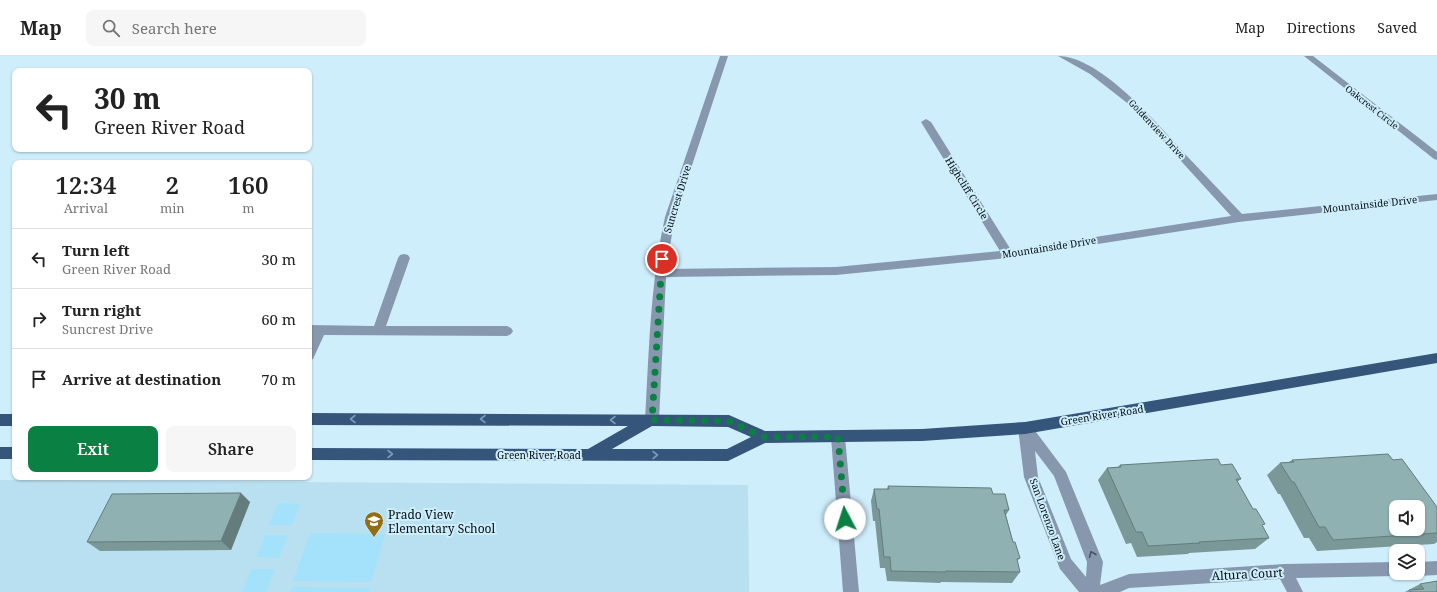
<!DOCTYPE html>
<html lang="en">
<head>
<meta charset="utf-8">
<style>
  body { margin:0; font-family:"Noto Serif",serif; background:#f6f6f6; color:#222; height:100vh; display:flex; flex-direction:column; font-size:15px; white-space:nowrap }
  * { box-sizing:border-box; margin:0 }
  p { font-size:13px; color:#767676 }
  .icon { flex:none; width:22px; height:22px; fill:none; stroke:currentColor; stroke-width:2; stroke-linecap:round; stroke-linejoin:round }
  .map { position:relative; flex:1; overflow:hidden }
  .sheet { position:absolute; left:12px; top:104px; width:300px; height:320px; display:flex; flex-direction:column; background:#fff; border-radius:8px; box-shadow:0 1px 3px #0004 }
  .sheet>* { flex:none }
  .top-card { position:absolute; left:12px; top:12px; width:300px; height:84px; border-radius:8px; box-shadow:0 1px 3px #0004; background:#fff; color:#222; overflow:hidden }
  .tools { position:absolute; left:1389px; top:444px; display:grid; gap:8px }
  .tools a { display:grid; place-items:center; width:36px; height:36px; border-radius:8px; background:#fff; box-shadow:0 1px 3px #0004; font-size:20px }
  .pin { position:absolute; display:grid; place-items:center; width:34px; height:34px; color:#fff; margin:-17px; border:2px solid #fff; border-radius:50%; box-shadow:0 1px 4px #0007 }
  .me { position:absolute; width:44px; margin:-22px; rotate:355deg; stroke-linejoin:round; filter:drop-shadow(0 0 3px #0008) }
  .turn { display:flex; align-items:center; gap:14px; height:84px; padding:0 16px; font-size:18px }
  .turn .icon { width:52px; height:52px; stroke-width:2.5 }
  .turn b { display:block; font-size:28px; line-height:34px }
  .eta { display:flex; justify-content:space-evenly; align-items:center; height:68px; text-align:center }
  .eta b { font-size:24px; font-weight:600; line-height:28px }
  .primary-button { display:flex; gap:8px; margin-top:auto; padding:8px 16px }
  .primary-button a { flex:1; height:46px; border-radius:8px; background:#0b8043; color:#fff; font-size:16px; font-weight:600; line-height:46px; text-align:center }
  .primary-button a+a { background:#f6f6f6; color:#222 }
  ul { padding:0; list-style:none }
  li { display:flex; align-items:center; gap:12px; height:60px; padding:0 16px; border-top:1px solid #e0e0e0 }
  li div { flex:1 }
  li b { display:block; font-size:15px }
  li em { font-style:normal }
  header { display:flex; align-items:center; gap:24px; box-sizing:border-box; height:56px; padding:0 20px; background:#fff; border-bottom:1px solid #e0e0e0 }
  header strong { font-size:19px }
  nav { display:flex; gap:22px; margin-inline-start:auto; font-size:14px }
  .search { width:280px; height:36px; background:#f6f6f6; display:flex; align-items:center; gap:10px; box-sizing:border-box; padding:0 14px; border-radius:8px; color:#767676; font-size:15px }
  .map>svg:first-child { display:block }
</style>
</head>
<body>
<header>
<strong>Map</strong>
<div class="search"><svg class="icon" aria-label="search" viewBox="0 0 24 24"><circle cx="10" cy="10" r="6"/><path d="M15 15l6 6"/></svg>Search here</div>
<nav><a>Map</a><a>Directions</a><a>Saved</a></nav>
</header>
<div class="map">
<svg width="1437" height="536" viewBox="0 0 1437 536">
  <rect width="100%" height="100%" fill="#cfeefc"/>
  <polygon fill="#b9e0f0" points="0,424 748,429 749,536 0,536"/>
  <g fill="#a4e1fa">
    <polygon points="278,447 300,448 292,469 269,469"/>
    <polygon points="310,477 385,478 371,526 293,525"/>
    <polygon points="265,479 288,479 279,502 256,501"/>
    <polygon points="251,513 275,513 266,536 242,536"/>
    <polygon points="292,531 370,532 369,536 290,536"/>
  </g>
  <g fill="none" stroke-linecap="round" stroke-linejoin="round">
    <g fill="#8798ae" fill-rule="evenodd">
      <path d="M 720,0 L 728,0 L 675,161 L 666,213 L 836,211 L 1000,195 L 921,66 L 926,63 L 931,66 L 1011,194 L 1231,160 L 1131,50 L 1090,18 L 1058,0 C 1100,0 1158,68 1185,98 C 1204,118 1223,138 1242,158 L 1437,138 L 1437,144 L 1239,166 L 1008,202 L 836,219 L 666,221 L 659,364 L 657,368 L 652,370 L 647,368 L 645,364 C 649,296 650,228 665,161 Z"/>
      <polygon points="1304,0 1313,0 1437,96 1437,104 1434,103"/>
      <polygon points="404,198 408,199 410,202 386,270 507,270 511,272 513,275 511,278 507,280 324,279 313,303 309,305 309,286 312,279 309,279 309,269 374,270 398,202 400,199"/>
      <path d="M 1025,366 L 1030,368 L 1066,416 L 1103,506 L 1100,529 L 1129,518 L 1284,508 L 1396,506 L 1396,517 L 1402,517 L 1396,520 L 1296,522 L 1303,536 L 1287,536 L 1280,523 L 1129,532 L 1120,536 L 1079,536 L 1060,513 L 1024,421 L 1018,372 L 1020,368 ZM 1035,395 L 1054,420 L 1087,506 L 1086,521 L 1071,503 L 1038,421 Z"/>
      <polygon points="838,375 843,377 845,381 859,536 843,536 831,381 833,377"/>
      <polygon points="1437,505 1437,519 1418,520 1413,518 1412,517 1418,517 1418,506"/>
    </g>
    <g fill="#36557b" fill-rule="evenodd">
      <path d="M 1437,297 L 1437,307 L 1025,378 L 922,385 L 765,387 L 728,405 L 309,404 L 309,392 L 588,393 L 628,370 L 309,369 L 309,357 L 729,359 L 765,375 L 922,373 L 1025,366 ZM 652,370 L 728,371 L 751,381 L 727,393 L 612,393 Z"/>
      <rect x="0" y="358" width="15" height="12"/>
      <rect x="0" y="391" width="15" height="12"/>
    </g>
  </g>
  <g fill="#7b9898">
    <polygon points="1292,404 1393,404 1437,451 1437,486 1434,488 1317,495 1309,482 1304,482 1280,438 1278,438 1267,419 1280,407 1289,406"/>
    <polygon points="1120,409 1221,409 1241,423 1237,426 1269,482 1255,493 1189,497 1188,498 1137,501 1131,487 1126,488 1098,424 1107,412 1118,411"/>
    <polygon points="888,430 993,438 1009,454 1006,459 1013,486 1020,502 1017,505 1020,516 1012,527 941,526 940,527 887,525 885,512 880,512 875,465 873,465 871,445 874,433 887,433"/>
    <polygon points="250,446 231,494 100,495 87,486"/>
    <polygon points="1420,528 1437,536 1405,536"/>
  </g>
  <polygon fill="#647c7c" points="241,437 250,446 231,494 221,485"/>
  <g fill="#8fb1b1" stroke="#647c7c" fill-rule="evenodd">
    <path d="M 1388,398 L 1393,404 L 1402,403 L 1437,451 L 1437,477 L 1333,484 L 1325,471 L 1319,471 L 1294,426 L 1292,426 L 1280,407 L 1294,406 L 1292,404 ZM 1396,451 L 1418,451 L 1418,473 L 1396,473 Z"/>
    <polygon points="1218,403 1221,409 1232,408 1241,423 1236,423 1253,453 1256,453 1265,468 1262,469 1269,482 1199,486 1200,487 1148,490 1142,476 1136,476 1107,412 1121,411 1120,409"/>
    <polygon points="888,430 991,432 993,438 1005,438 1009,454 1004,454 1013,486 1015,486 1020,502 1017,503 1020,516 946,515 946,516 891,515 890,501 884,501 879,453 877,453 874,433 889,433"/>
    <polygon points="241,437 221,485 87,486 112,438"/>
    <polygon points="1437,525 1437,536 1411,536 1409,534 1424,533 1420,528"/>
  </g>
  <defs><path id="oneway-chevron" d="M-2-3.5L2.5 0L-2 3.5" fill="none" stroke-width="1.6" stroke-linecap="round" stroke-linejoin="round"/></defs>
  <g stroke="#7b9ab5">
    <use href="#oneway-chevron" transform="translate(353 363) rotate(-180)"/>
    <use href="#oneway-chevron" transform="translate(483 363) rotate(-180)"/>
    <use href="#oneway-chevron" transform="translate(613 364) rotate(-180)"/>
    <use href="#oneway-chevron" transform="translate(390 398)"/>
    <use href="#oneway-chevron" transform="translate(655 399)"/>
  </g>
  <use stroke="#465260" href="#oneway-chevron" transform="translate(1092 498) rotate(-112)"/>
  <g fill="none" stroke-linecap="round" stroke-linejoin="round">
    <polyline stroke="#0b8043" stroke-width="7" stroke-dasharray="0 12.6" points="662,203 652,364 729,365 764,381 838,381 845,463"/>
  </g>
  <defs>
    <g id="school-pin" transform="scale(1)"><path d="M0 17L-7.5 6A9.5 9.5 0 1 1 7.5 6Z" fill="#916d14" stroke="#cfeefc"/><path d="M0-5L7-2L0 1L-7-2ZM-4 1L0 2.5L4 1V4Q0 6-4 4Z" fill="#fff"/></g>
  </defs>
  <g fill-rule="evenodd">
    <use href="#school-pin" x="374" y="465"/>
  </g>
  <g text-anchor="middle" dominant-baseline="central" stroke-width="4" stroke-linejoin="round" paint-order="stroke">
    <g font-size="9" fill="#040d11" stroke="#cfeefc">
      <text transform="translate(1372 51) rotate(38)">Oakcrest Circle</text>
      <text transform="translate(1157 73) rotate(47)">Goldenview Drive</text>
    </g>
    <g font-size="10" fill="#040d11" stroke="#cfeefc">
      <text transform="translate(967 132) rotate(58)">Highcliff Circle</text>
      <text transform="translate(677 143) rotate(-73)">Suncrest Drive</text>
      <text transform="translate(1370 148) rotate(-6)">Mountainside Drive</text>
      <text transform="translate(1049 191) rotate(-9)">Mountainside Drive</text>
      <text transform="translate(1102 359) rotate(-9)">Green River Road</text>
      <text x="539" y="399">Green River Road</text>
      <text transform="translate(1048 463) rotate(70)">San Lorenzo Lane</text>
    </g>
    <g font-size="12" fill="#040d11" stroke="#cfeefc" text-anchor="start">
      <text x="388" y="458">Prado View<tspan x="388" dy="14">Elementary School</tspan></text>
    </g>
    <g font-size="12" fill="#040d11" stroke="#cfeefc">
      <text transform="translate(1247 518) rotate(-3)">Altura Court</text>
    </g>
  </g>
</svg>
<div class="tools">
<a><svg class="icon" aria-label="sound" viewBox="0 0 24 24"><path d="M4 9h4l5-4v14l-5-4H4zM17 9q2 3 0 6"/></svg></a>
<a><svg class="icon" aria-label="layers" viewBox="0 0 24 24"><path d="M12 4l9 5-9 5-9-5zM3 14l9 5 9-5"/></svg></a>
</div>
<div class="pin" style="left:662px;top:203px;background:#d93025"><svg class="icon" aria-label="arrive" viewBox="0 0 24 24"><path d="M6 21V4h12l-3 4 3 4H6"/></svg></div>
<svg class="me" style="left:845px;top:463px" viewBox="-20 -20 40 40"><circle r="19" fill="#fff"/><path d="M0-13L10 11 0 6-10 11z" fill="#0b8043"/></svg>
<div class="top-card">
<div class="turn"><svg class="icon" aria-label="left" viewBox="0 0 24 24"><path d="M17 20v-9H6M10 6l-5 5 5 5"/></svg><div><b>30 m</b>Green River Road</div></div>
</div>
<section class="sheet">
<div class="eta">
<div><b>12:34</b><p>Arrival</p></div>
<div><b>2</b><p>min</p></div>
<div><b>160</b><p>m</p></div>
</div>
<ul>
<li><svg class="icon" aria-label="left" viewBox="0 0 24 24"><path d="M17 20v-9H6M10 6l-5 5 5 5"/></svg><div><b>Turn left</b><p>Green River Road</p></div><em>30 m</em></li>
<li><svg class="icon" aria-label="right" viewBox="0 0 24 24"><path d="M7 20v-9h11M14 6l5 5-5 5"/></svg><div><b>Turn right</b><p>Suncrest Drive</p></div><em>60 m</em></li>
<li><svg class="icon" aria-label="arrive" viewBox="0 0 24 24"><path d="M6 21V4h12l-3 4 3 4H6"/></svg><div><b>Arrive at destination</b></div><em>70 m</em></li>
</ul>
<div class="primary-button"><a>Exit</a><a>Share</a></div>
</section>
</div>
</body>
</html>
